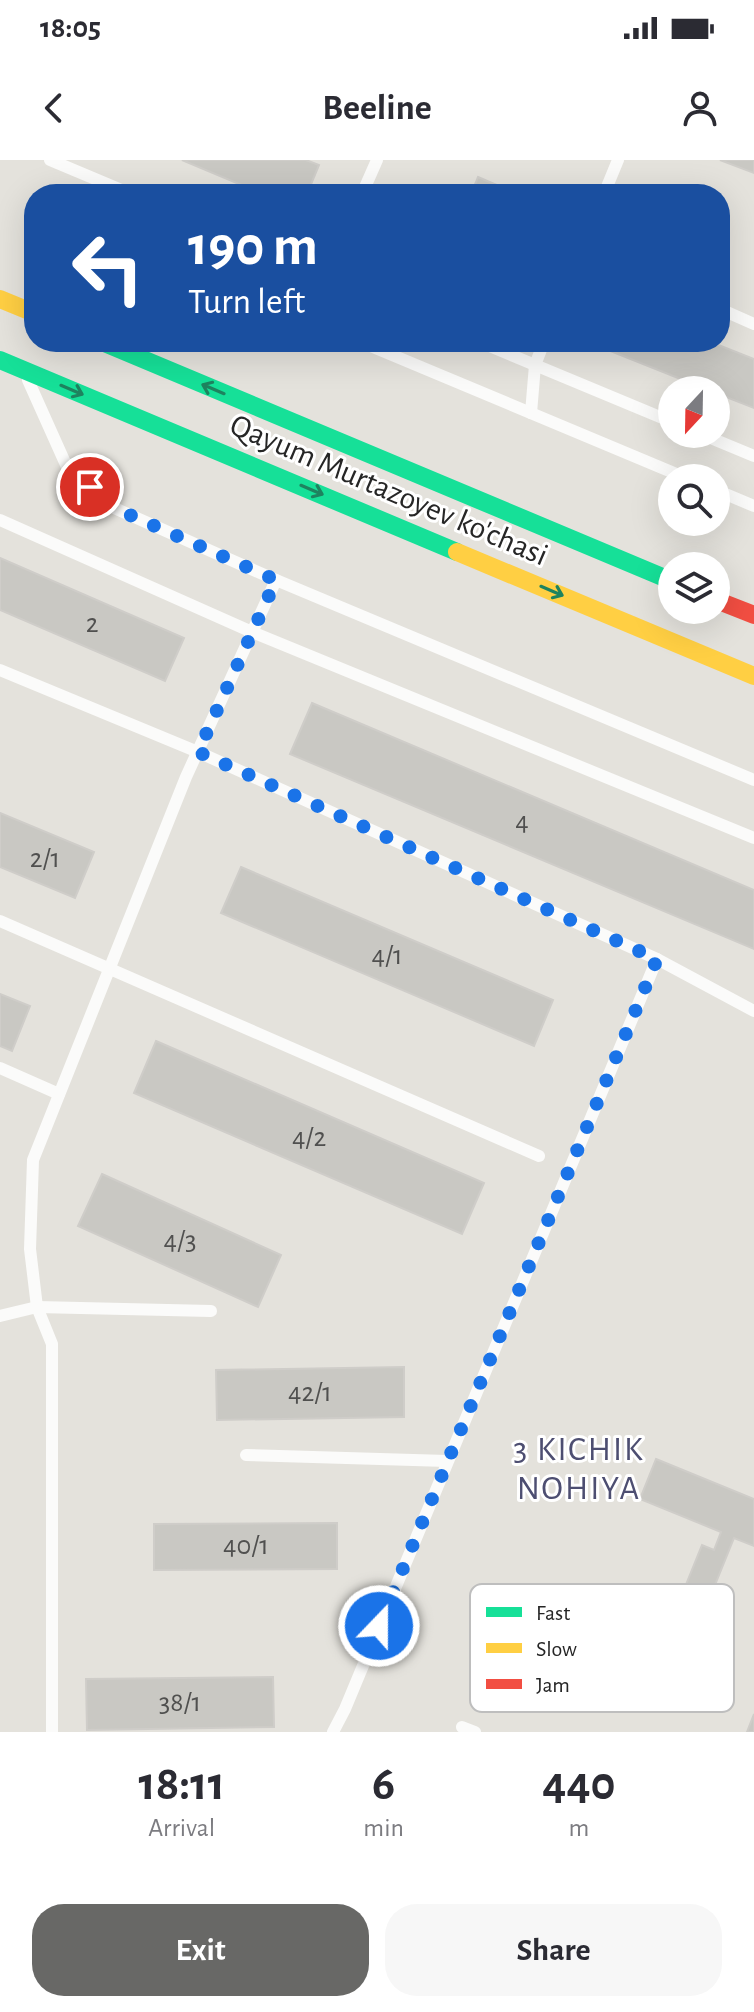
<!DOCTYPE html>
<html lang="en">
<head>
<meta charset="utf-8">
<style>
  body { margin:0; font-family:"Alegreya Sans",sans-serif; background:#f7f7f7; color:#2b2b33; height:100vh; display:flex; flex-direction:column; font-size:30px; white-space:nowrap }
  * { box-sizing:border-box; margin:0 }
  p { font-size:26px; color:#7c7c81 }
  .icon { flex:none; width:44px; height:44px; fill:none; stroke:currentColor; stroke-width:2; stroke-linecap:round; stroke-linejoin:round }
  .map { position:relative; height:1572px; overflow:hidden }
  .panel { display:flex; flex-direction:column; background:#fff; flex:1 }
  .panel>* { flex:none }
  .top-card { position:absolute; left:24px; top:24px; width:706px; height:168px; border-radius:32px; box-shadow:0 8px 32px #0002; background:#1a4fa0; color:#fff; overflow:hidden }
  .needle { width:52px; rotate:202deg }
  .buttons { position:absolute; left:658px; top:216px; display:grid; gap:16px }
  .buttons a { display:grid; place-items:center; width:72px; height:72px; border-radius:50%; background:#fff; box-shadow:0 8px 32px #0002; font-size:40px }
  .pin { position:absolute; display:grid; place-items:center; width:68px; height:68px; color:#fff; margin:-34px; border:4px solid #fff; border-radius:50%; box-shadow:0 2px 8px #0007 }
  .me { position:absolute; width:88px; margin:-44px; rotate:22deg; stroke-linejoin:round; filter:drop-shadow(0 0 6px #0008) }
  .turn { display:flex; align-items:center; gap:28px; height:168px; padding:0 32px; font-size:36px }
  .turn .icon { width:104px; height:104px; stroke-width:2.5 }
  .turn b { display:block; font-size:56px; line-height:68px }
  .eta { display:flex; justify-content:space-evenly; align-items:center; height:136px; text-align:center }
  .eta b { font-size:48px; font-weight:600; line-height:56px }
  .cta { display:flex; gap:16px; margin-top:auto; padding:16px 32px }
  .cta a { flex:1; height:92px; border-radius:32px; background:#686866; color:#fff; font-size:32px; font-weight:600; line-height:92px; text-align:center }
  .cta a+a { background:#f7f7f7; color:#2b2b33 }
  .status { display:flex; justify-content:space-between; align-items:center; height:56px; padding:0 40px; background:#fff; direction:ltr }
  .status svg { height:22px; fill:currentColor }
  header { display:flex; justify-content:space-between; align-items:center; height:104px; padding:0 32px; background:#fff; font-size:36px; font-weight:600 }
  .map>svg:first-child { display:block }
</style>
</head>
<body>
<div class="status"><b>18:05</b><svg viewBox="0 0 49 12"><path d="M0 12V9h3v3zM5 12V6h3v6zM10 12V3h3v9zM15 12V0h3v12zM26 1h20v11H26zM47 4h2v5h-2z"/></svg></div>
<header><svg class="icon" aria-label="back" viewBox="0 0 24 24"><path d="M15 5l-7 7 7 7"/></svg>Beeline<svg class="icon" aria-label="person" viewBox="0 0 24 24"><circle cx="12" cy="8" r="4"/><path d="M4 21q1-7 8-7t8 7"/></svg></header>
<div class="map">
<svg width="754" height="1572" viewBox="0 0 754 1572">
  <rect width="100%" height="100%" fill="#e4e2dc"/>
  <g fill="#c9c8c3" stroke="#cfcdc9" stroke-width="2">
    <polygon points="182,0 306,0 319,5 307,34 263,34"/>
    <polygon points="720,0 754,0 754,13"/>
    <polygon points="478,17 518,34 471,34"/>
    <polygon points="588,182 711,182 754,199 754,248 716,233 716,230 708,230"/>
    <polygon points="0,398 184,478 165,521 0,450"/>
    <polygon points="312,543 754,730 754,789 290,594"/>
    <polygon points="0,653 94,692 75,738 0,707"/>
    <polygon points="241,707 553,840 534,886 221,753"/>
    <polygon points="0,834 30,846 12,891 0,886"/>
    <polygon points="156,881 484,1023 462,1074 134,933"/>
    <polygon points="102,1014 281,1095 258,1147 78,1066"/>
    <polygon points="404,1207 404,1257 217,1260 216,1210"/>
    <polygon points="656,1299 754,1339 754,1386 734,1378 694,1477 716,1486 698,1529 582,1482 600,1438 682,1472 690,1452 677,1447 702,1385 714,1390 721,1372 640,1339"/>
    <polygon points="337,1363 337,1409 154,1410 154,1364"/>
    <polygon points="273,1517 274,1567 87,1570 86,1519"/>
    <polygon points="754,1554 754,1572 747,1572"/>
  </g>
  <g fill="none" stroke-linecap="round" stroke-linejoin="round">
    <g stroke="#fbfbfa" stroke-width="12">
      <polyline points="50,0 131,34"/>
      <polyline points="362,34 377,0"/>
      <polyline points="604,34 618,0"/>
      <polyline points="720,149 754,164"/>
      <polyline points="361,182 686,318"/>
      <polyline points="480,182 672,262"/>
      <polyline points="28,220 67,307 112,347 276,420 754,620"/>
      <polyline points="531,253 535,205 544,182"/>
      <polyline points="701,274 754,296"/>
      <polyline points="716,330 754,346"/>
      <polyline points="0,360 252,472 754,678"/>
      <polyline points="0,510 198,592 657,799 754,851"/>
      <polyline points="0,761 539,996"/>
      <polyline points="0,908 59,934"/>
      <polyline points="0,1156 37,1147 211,1151"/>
      <polyline points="246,1295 447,1301"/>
      <polyline points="462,1567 475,1572"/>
      <polyline points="52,1572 52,1184 37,1147 30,1089 33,1000 186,617 276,420"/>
      <polyline points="333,1572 345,1549 657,799"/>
    </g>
    <g stroke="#16e098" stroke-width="18">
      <polyline points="102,182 672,421"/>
      <polyline points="0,200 457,392"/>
    </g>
    <g stroke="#ffcf43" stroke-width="18">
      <polyline points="0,139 34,153"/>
      <polyline points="457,392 754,516"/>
    </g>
    <polyline stroke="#f24e42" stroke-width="18" points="716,440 754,455"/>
  </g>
  <defs><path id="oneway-shaft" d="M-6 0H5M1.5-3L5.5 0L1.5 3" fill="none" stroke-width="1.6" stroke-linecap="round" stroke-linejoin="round" transform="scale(2)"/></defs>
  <g stroke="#1e835f">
    <use href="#oneway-shaft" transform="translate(213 229) rotate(-157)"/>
    <use href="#oneway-shaft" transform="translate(72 230) rotate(23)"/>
    <use href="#oneway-shaft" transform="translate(312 330) rotate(23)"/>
    <use href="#oneway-shaft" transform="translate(552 431) rotate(23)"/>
  </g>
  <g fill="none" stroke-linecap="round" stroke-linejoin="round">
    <polyline stroke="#1a73e8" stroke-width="14" stroke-dasharray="0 25.2" points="90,327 112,347 276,420 198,592 657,799 379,1466"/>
  </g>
  <g text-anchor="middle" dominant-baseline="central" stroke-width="6" stroke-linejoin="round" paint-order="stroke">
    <g font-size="28" fill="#50504f">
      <text x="92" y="464">2</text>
      <text x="522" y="662">4</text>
      <text x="45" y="699">2/1</text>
      <text x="387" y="796">4/1</text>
      <text x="309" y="978">4/2</text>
      <text x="180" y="1081">4/3</text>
      <text x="310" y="1233">42/1</text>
      <text x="246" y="1386">40/1</text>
      <text x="180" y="1543">38/1</text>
    </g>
    <g font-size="32" fill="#262626" stroke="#fff">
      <text transform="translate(389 330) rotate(23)">Qayum Murtazoyev ko'chasi</text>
    </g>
    <g font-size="34" letter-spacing="2" fill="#4d4e71" stroke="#fff">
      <text x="579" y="1290">3 KICHIK<tspan x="579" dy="39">NOHIYA</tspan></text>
    </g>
  </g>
  <rect x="470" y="1424" width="264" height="128" rx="12" fill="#fff" stroke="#bebebe" stroke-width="2"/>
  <rect x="486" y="1447" width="36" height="10" fill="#16e098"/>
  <rect x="486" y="1483" width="36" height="10" fill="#ffcf43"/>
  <rect x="486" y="1519" width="36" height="10" fill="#f24e42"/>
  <g font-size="22" fill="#262626">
    <text x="536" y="1460">Fast</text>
    <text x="536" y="1496">Slow</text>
    <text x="536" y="1532">Jam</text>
  </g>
</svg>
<div class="buttons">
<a><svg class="needle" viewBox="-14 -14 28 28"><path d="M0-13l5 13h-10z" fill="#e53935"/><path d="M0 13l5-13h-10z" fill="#7c7c81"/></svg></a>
<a><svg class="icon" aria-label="search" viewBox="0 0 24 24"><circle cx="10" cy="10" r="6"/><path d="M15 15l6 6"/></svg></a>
<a><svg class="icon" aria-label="layers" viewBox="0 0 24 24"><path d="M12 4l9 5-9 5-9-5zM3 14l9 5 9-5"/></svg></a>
</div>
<div class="pin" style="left:90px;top:327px;background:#d93025"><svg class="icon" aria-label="arrive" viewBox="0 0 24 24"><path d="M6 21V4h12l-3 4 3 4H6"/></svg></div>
<svg class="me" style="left:379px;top:1466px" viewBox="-20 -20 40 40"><circle r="17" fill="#1a73e8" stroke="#fff" stroke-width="3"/><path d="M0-11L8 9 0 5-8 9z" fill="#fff"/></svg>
<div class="top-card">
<div class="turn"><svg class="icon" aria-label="left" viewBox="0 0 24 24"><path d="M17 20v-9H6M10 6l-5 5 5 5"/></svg><div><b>190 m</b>Turn left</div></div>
</div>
</div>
<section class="panel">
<div class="eta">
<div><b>18:11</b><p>Arrival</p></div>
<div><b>6</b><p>min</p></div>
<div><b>440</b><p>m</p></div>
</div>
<div class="cta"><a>Exit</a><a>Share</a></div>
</section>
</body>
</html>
